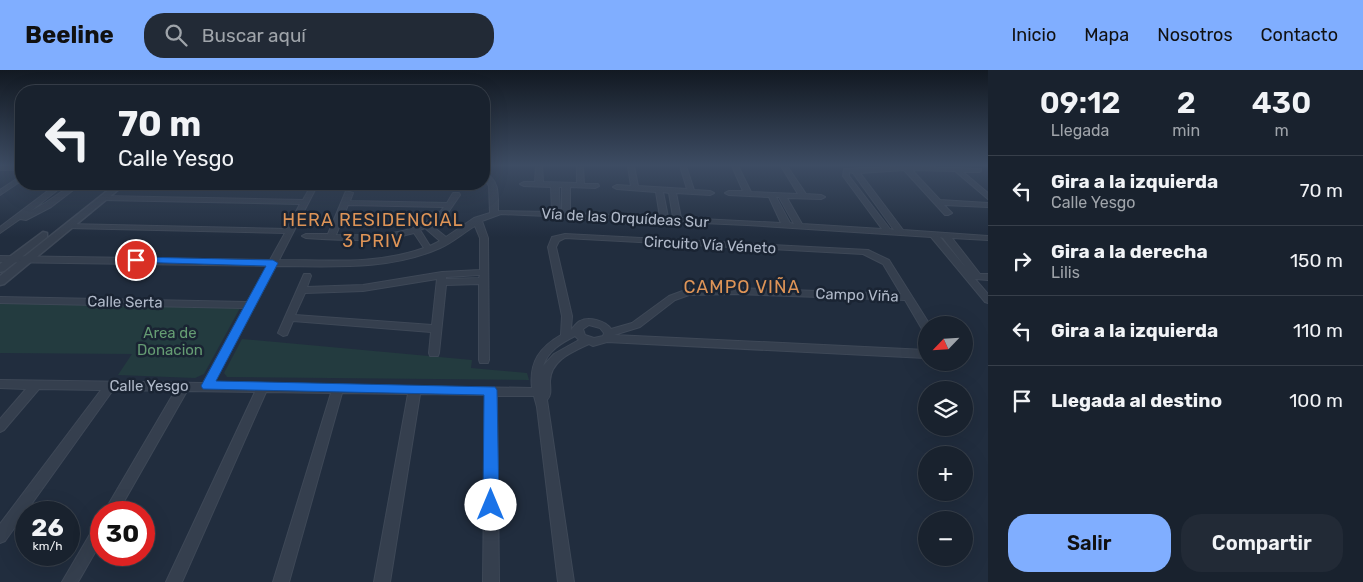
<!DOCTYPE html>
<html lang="es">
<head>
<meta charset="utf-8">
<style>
  body { margin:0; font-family:Rubik,sans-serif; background:#222a36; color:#f1f3f6; height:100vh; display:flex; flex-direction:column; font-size:19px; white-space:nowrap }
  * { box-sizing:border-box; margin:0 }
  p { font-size:16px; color:#9fa4aa }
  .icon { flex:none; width:28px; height:28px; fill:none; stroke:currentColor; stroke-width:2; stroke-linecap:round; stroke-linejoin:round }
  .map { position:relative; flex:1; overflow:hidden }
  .drawer { display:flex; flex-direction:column; background:#19222e; width:375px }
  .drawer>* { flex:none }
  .hud { position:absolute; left:15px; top:15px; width:475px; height:105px; border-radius:20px; box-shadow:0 5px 20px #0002,0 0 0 1px #373f4a; background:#19222e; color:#f1f3f6; overflow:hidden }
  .needle { width:32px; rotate:245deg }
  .tools { position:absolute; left:918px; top:246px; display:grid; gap:10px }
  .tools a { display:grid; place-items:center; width:55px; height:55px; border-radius:50%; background:#19222e; box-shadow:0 5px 20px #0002,0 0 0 1px #373f4a; font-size:25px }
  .speed { position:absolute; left:15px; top:431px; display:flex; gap:10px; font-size:25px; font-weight:700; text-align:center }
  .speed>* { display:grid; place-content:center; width:65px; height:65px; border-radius:50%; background:#19222e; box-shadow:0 5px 20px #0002,0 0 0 1px #373f4a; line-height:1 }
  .speed small { font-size:12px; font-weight:400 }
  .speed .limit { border:8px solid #d22; background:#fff; color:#111 }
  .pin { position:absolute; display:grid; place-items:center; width:42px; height:42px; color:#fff; margin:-21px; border:2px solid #fff; border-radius:50%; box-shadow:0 1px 5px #0007 }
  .me { position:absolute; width:55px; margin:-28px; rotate:0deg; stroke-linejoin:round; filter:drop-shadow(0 0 4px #0008) }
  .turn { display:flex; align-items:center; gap:18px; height:105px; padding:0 20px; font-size:22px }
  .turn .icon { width:65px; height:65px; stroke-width:2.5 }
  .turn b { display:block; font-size:35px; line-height:42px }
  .eta { display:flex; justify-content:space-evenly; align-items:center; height:85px; text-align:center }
  .eta b { font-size:30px; font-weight:600; line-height:35px }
  .cta { display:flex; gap:10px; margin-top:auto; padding:10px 20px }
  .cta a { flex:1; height:58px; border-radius:20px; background:#80aeff; color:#111; font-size:20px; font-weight:600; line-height:58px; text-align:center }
  .cta a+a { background:#222a36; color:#f1f3f6 }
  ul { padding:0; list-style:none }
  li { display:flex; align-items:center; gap:15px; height:70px; padding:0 20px; border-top:1px solid #373f4a }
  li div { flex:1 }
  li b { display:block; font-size:19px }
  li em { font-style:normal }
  header { display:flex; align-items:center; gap:30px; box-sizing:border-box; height:70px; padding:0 25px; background:#80aeff; color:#111 }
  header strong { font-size:24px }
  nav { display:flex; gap:28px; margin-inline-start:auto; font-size:18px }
  .search { width:350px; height:45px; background:#222a36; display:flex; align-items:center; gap:12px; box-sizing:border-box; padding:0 18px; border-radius:20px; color:#9fa4aa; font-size:19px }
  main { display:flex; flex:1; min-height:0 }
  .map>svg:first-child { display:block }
</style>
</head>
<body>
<header>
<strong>Beeline</strong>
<div class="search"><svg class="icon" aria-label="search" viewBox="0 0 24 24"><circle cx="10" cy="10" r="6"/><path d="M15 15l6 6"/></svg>Buscar aquí</div>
<nav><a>Inicio</a><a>Mapa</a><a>Nosotros</a><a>Contacto</a></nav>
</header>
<main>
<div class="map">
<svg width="988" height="512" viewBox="0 0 988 512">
  <rect width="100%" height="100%" fill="#212d3e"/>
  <g fill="#233b3f">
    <polygon points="0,233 237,237 240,238 204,304 195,308 118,305 132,284 0,283"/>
    <polygon points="242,269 472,290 471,298 527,303 529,310 227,307 224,303"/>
  </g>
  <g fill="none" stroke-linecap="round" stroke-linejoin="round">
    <g stroke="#3e4857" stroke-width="2">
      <g id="minor">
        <rect x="0" y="96" width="21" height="4"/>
        <path d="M 536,96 L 542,96 L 543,112 L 577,113 L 577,96 L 583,96 L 584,114 L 598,114 L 599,116 L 595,118 L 570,117 L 570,143 L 660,147 L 656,122 L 617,119 L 613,117 L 617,115 L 631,116 L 628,96 L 634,96 L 638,116 L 687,119 L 680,96 L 686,96 L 694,120 L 710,121 L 714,123 L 710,125 L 676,123 L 681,148 L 781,153 L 769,127 L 729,125 L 725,123 L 729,121 L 743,121 L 732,96 L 738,96 L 751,122 L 798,124 L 781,96 L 787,96 L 806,124 L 821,125 L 825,127 L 821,129 L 787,128 L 802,154 L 882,159 L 843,106 L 844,99 L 906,96 L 981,99 L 981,101 L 979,102 L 963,102 L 988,123 L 988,129 L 955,101 L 912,100 L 940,130 L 988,133 L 988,137 L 944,135 L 952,143 L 948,145 L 945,145 L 904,100 L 860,103 L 903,160 L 988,166 L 988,170 L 952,168 L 980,204 L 988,204 L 988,210 L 975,209 L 988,224 L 988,233 L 985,232 L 931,167 L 747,155 L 501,144 L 482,151 L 488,168 L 489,290 L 488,293 L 480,293 L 479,290 L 479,214 L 446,215 L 439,283 L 438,286 L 430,286 L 429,283 L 431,262 L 293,251 L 287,265 L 283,266 L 278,263 L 304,204 L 310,204 L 311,206 L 307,217 L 363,215 L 442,202 L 480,200 L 480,168 L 475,156 C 463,163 452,173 440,178 C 389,201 330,196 276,196 L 214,313 L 532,318 C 529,292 540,277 561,265 L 562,246 L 548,177 L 552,167 L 565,164 L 868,180 L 889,190 L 930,255 L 926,255 L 926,260 L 922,259 L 905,230 L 735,224 L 689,225 L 675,230 L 640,257 L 614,265 L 926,280 L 926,288 L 607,272 L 593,276 L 589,274 C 572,282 551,290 550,311 C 550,318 552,325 547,330 L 574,512 L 558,512 L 537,337 L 534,326 L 497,326 L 499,512 L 483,512 L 485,325 L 420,324 L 390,512 L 374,512 L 408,324 L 342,323 L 289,512 L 273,512 L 331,323 L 266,322 L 182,512 L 166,512 L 255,322 L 187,321 L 118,442 L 104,442 L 175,321 L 113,320 L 5,471 L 0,473 L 0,454 L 101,320 L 39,319 L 4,360 L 0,362 L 0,349 L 26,319 L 0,318 L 0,310 L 203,313 L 244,238 L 0,233 L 0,227 L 247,232 L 267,196 L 0,192 L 0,186 L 270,190 L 285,163 L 68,158 L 64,156 L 68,154 L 287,159 L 300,134 L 103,130 L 99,128 L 103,126 L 303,130 L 312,114 L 318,114 L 279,190 C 327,190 377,195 424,178 L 414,163 C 379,173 342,170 306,168 L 302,166 L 306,164 L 328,164 L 346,121 L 353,123 L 350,131 L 447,133 L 453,123 L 459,123 L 460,125 L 447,144 L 431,155 L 446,167 L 474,148 L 490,143 L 489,116 L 484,108 L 484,103 C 500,109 498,126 498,141 L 552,142 L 551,117 L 524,116 L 520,114 L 524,112 L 535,112 ZM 849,102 L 853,103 L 894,160 L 890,159 L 849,106 ZM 559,117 L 562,117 L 562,142 L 560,142 ZM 663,122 L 669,123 L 673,147 L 668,147 ZM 776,127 L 779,127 L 794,154 L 790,153 ZM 348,135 L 444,137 C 422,167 369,166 336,165 ZM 425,158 L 440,171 L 430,176 L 420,160 ZM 940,167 L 943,168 L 967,199 ZM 565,168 L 863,184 L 883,194 L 901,224 L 735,218 L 688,219 L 669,226 L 632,253 L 611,259 C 606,251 589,246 580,251 C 576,253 573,258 571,260 L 572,246 L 556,177 L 559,171 ZM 480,205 L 479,208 L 446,209 L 446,207 ZM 437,209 L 432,255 L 295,245 L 305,223 L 363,221 ZM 589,255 L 600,258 L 604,263 L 603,266 L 594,268 L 585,265 L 583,259 ZM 575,266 L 579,270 L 554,284 L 543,296 C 548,281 561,273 575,266 Z"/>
        <polygon points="21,106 21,111 0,125 0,120"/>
        <polygon points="57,114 65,114 31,141 45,133 73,114 81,114 51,137 26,150 20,149 0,163 0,157"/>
        <polygon points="101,452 101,472 78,512 62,512 96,454"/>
      </g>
    </g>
    <g stroke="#3e4857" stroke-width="3">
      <g id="tertiary">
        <polygon points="116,114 125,114 4,214 0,215 0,206"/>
        <polygon points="43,162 47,163 47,167 4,201 0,202 0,194"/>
      </g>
    </g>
    <use href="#minor" fill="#353f4e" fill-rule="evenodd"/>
    <use href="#tertiary" fill="#353f4e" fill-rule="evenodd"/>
  </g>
  <linearGradient id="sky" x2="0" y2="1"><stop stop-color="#121922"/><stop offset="0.57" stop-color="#3d4c63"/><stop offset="1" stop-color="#3d4c63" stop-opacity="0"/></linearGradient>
  <rect width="988" height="167" fill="url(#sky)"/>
  <polygon fill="#1a73e8" stroke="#114b97" points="136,187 273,190 278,193 216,311 495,317 497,320 499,435 496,440 491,442 486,440 483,435 484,325 203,319 201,316 266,196 132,192 132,188"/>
  <g text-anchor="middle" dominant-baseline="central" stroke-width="5" stroke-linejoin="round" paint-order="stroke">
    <g font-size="15" fill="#b0b9c9" stroke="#1a2433">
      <text transform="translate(625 148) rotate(3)">Vía de las Orquídeas Sur</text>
      <text transform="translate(710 175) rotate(3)">Circuito Vía Véneto</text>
      <text transform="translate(857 225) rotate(2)">Campo Viña</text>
      <text transform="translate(125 232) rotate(1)">Calle Serta</text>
      <text x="149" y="316">Calle Yesgo</text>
    </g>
    <g font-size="15" fill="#659c73" stroke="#1a2433">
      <text x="170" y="263">Area de<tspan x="170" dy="17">Donacion</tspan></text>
    </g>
    <g font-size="18" letter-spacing="1" fill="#de9457" stroke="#1a2433">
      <text x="373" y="150">HERA RESIDENCIAL<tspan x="373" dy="21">3 PRIV</tspan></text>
      <text x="742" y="217">CAMPO VIÑA</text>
    </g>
  </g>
</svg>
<div class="tools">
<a><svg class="needle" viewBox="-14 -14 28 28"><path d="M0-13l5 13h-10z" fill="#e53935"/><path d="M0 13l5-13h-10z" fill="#9fa4aa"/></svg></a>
<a><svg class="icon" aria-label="layers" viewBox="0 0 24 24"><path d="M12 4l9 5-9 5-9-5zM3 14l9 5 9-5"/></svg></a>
<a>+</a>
<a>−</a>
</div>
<div class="speed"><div>26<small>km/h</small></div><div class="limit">30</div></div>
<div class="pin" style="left:136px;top:190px;background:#d93025"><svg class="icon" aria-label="arrive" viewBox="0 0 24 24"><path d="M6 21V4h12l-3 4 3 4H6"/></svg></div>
<svg class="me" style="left:491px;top:435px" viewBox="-20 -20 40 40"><circle r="19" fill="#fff"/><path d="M0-13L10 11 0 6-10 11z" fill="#1a73e8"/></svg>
<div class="hud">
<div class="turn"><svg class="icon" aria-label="left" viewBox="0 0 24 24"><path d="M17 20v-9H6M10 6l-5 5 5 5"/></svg><div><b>70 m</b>Calle Yesgo</div></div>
</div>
</div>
<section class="drawer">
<div class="eta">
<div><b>09:12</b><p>Llegada</p></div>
<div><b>2</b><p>min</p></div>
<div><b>430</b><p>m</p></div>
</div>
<ul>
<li><svg class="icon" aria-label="left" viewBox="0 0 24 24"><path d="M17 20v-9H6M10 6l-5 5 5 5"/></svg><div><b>Gira a la izquierda</b><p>Calle Yesgo</p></div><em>70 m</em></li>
<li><svg class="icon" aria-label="right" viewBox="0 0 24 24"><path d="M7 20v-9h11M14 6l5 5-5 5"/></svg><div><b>Gira a la derecha</b><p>Lilis</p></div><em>150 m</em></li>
<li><svg class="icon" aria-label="left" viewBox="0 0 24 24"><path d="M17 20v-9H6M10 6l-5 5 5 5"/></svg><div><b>Gira a la izquierda</b></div><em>110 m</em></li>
<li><svg class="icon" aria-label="arrive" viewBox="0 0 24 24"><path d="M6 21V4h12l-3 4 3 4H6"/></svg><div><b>Llegada al destino</b></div><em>100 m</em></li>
</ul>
<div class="cta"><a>Salir</a><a>Compartir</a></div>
</section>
</main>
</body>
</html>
